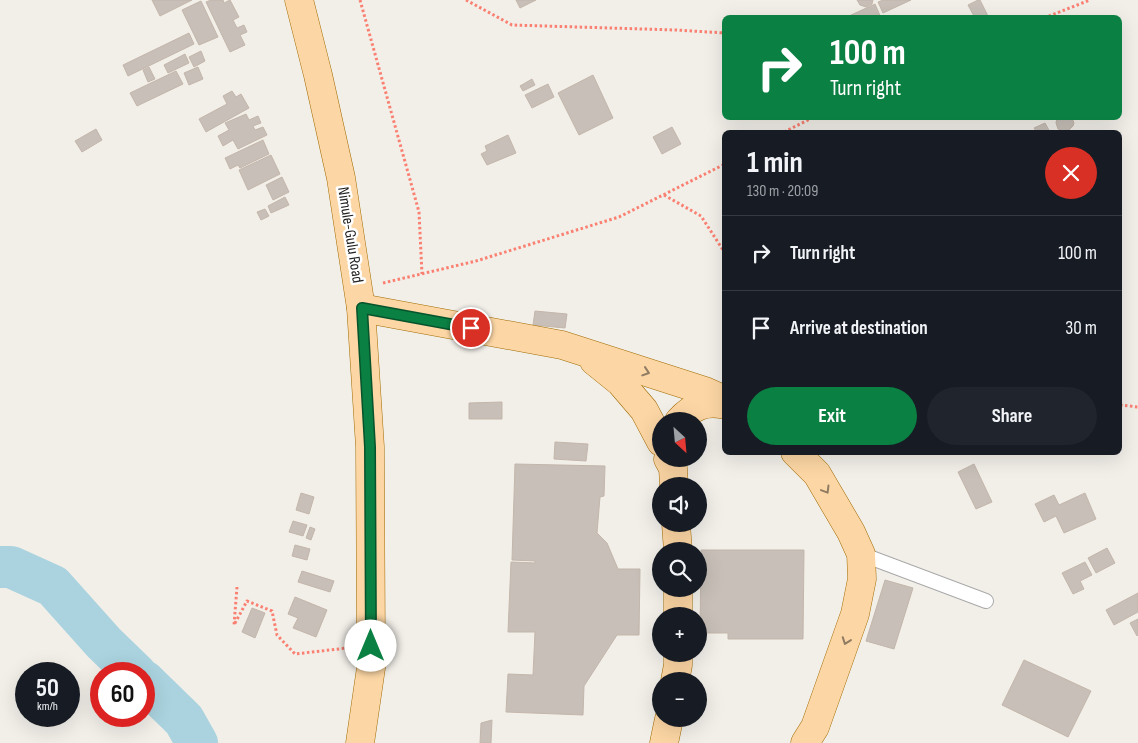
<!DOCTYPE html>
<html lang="en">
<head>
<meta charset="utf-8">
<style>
  body { margin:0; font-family:"Sofia Sans Condensed",sans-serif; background:#20242c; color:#f1f3f6; height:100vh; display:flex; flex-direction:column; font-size:19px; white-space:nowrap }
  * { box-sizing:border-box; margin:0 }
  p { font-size:16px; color:#9ea1a6 }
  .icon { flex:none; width:28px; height:28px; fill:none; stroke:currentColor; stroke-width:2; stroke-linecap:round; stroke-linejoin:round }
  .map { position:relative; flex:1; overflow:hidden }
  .side { position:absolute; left:722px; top:130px; width:400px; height:325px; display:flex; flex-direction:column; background:#171b24; border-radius:8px; box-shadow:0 5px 20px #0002 }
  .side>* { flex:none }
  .top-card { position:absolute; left:722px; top:15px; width:400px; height:105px; border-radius:8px; box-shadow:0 5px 20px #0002; background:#0b8043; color:#fff; overflow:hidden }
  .needle { width:32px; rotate:154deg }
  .tools { position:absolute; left:652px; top:412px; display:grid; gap:10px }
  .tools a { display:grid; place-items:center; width:55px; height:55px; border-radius:50%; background:#171b24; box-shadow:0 5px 20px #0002; font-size:25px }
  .speed { position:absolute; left:15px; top:662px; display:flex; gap:10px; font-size:25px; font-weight:700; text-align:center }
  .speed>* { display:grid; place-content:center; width:65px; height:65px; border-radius:50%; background:#171b24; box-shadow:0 5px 20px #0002; line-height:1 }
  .speed small { font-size:12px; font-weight:400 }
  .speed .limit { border:8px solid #d22; background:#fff; color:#111 }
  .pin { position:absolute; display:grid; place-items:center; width:42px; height:42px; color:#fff; margin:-21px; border:2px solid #fff; border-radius:50%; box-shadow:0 1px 5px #0007 }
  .me { position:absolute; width:55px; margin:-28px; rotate:0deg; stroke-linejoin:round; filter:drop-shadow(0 0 4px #0008) }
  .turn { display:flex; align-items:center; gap:18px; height:105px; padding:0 25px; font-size:22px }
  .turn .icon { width:65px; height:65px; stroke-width:2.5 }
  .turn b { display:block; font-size:35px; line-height:42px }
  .round { display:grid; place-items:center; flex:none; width:52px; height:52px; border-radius:26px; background:#20242c }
  .overview { display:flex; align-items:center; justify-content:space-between; height:85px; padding:0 25px }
  h1 { font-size:30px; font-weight:700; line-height:38px }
  .primary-button { display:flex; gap:10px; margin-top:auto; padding:10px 25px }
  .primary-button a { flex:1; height:58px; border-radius:30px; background:#0b8043; color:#fff; font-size:20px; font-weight:700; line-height:58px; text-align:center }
  .primary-button a+a { background:#20242c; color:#f1f3f6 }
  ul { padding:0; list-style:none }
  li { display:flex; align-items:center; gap:15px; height:75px; padding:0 25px; border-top:1px solid #363941 }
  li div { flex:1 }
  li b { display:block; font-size:19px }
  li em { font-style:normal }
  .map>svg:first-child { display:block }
</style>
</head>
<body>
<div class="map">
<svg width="1138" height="743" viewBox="0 0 1138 743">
  <rect width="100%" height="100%" fill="#f2efe9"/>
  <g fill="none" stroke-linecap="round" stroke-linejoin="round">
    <g stroke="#aad3df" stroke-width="42">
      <polyline points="0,567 11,567 53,586 104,643 136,674"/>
      <polyline points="144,681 184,720 197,743"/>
    </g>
  </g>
  <g fill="#c7bfb8" stroke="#c4b6ab">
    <polygon points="152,0 192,0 160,16"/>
    <polygon points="211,0 223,0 224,3 230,0 239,17 233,20 237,28 244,25 247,32 240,35 245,45 230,52 206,2"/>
    <polygon points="516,0 536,0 520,8"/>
    <polygon points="857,0 873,0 872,4 866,7 860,5"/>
    <polygon points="883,0 911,0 883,13 878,2"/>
    <polygon points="978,0 980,0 989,18 975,18 968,5"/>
    <polygon points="201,1 218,37 199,45 182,10"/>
    <polygon points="875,4 881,18 850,18 849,16"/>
    <polygon points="189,33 194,44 128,76 123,65"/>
    <polygon points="201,51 205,61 194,67 189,57"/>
    <polygon points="185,54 189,63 168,73 164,65"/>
    <polygon points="149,67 155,79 148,82 143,70"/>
    <polygon points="198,67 203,79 189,85 184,73"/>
    <polygon points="176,71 183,84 137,106 130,93"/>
    <polygon points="593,75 613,118 579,135 558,93"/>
    <polygon points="532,79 535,85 523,91 520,86"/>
    <polygon points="548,84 554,97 532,108 525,95"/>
    <polygon points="232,91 236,97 241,94 249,108 206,132 199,119 227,104 223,96"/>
    <polygon points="246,114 249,120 258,116 261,123 253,126 255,130 263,127 267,135 238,149 233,140 223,146 218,136 229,130 225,123"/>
    <polygon points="1057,118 1072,118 1074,123 1073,126 1069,130 1063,131 1061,130 1058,129 1056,123"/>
    <polygon points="1045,123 1050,132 1040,132 1039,130 1036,131 1034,128"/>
    <polygon points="672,127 681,144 662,154 653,137"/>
    <polygon points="96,129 102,140 82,152 75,141"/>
    <polygon points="508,135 516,153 487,165 481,154 487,151 485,146"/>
    <polygon points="263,140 269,154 240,168 238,165 230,169 225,158"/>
    <polygon points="271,155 280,174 248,190 239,170"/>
    <polygon points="282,177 289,192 273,200 266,185"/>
    <polygon points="285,197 289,205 271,213 268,206"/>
    <polygon points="265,209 269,216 261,220 257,212"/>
    <polygon points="535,311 567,314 565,328 533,325"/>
    <polygon points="502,402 502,419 469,419 469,403"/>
    <polygon points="555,442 588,444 586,461 554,459"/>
    <polygon points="515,464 605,466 604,496 600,497 597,533 607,543 618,569 640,569 639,635 617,635 584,686 583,715 506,712 508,674 533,675 535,632 508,632 511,562 535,563 535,561 512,560"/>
    <polygon points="974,464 992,502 976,509 958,472"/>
    <polygon points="301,493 314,497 309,514 296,510"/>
    <polygon points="1085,493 1096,519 1064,533 1056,516 1044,522 1035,504 1054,495 1059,505"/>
    <polygon points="293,521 307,525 303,536 289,532"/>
    <polygon points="310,527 315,529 311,540 306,538"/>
    <polygon points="295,545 310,549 307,560 292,556"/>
    <polygon points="1107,548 1115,563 1096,573 1088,558"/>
    <polygon points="701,550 804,550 803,639 728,639 728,633 700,633"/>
    <polygon points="1085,562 1092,575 1080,581 1084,589 1073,594 1062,573"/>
    <polygon points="302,571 334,581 330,592 298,582"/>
    <polygon points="885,580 913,588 894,649 866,641"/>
    <polygon points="1138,593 1138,612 1114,625 1106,610"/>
    <polygon points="295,597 327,610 316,637 293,628 298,618 288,614"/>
    <polygon points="252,608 265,613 255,638 242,632"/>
    <polygon points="1138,619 1138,635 1137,636 1130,623"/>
    <polygon points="1024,660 1091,691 1068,737 1002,705"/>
    <polygon points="492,720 491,743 480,743 481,723"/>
  </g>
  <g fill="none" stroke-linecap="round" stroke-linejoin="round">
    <g stroke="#a9a9a9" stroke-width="16">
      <polyline id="service" points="861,554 986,601"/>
    </g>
    <g stroke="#a06b00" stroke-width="29">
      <g id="primary">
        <polyline points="299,0 318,75 341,178 361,308 370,447 371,646 372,661 360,743"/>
        <polyline points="361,308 562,345 705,391 725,400"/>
        <polyline points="594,361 620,382 644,410 661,442"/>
        <path d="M 679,421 C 692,407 705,400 725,405"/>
        <polyline points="795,452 817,474 851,532 861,554 862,579 855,614 815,727 805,743"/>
        <polyline points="668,459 673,468 674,486"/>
        <polyline points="676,524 678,551"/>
        <polyline points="678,616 678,589"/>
        <polyline points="675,681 678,665 678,654"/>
        <polyline points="664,743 669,719"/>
      </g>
    </g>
    <g stroke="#fa8072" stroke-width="3" stroke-dasharray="2.5 2.5" stroke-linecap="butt">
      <polyline points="360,0 419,212 422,274"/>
      <polyline points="466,0 512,25 676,30 725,33"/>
      <polyline points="1044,18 1090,0"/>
      <polyline points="784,132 812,118"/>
      <polyline points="664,195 701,216 725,253"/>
      <polyline points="383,283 476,261 619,217 725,164"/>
      <polyline points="1120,405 1138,407"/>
      <polyline points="237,587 234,625 247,601 272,611 277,635 295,654 347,648"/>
    </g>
    <use href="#service" stroke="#fff" stroke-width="14"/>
    <use href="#primary" stroke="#fcd6a4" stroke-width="28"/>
  </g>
  <defs><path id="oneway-chevron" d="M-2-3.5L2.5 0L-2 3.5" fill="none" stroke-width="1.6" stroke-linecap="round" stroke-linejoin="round" transform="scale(1.25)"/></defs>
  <g stroke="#8f7c63">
    <use href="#oneway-chevron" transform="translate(646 372) rotate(18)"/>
    <use href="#oneway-chevron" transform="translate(826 490) rotate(59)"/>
    <use href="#oneway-chevron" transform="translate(846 641) rotate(110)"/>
  </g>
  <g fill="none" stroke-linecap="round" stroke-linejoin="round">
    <g stroke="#07532c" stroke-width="12">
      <polyline id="route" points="371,646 370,447 362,308 471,328"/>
    </g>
    <use href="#route" stroke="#0b8043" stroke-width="9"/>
  </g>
  <g text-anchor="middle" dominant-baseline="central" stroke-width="5" stroke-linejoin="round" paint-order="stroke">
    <g font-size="16" fill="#222" stroke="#fff">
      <text transform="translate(350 235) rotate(81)">Nimule-Gulu Road</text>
    </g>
  </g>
</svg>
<div class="tools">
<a><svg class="needle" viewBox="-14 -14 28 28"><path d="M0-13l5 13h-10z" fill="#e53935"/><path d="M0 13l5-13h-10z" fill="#9ea1a6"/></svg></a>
<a><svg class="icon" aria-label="sound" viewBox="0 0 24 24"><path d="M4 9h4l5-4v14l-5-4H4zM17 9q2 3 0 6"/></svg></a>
<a><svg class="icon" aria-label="search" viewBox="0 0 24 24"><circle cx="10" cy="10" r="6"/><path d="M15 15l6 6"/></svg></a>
<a>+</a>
<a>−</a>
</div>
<div class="speed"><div>50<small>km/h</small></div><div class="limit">60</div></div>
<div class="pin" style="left:471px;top:328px;background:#d93025"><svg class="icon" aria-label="arrive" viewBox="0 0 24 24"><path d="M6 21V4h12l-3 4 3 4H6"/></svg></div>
<svg class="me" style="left:371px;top:646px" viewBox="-20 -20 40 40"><circle r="19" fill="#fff"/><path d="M0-13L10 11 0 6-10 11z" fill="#0b8043"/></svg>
<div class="top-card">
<div class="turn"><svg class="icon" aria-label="right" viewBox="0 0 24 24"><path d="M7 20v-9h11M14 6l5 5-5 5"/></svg><div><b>100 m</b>Turn right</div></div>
</div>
<section class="side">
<div class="overview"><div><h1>1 min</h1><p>130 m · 20:09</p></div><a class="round" style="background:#d93025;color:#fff"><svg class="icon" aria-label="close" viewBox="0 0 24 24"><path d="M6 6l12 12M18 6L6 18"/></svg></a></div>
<ul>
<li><svg class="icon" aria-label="right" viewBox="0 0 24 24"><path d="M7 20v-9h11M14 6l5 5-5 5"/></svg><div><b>Turn right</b></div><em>100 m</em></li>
<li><svg class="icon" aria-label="arrive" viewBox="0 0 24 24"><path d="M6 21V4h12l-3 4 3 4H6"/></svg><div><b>Arrive at destination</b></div><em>30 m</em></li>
</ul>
<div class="primary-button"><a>Exit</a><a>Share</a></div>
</section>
</div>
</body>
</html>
